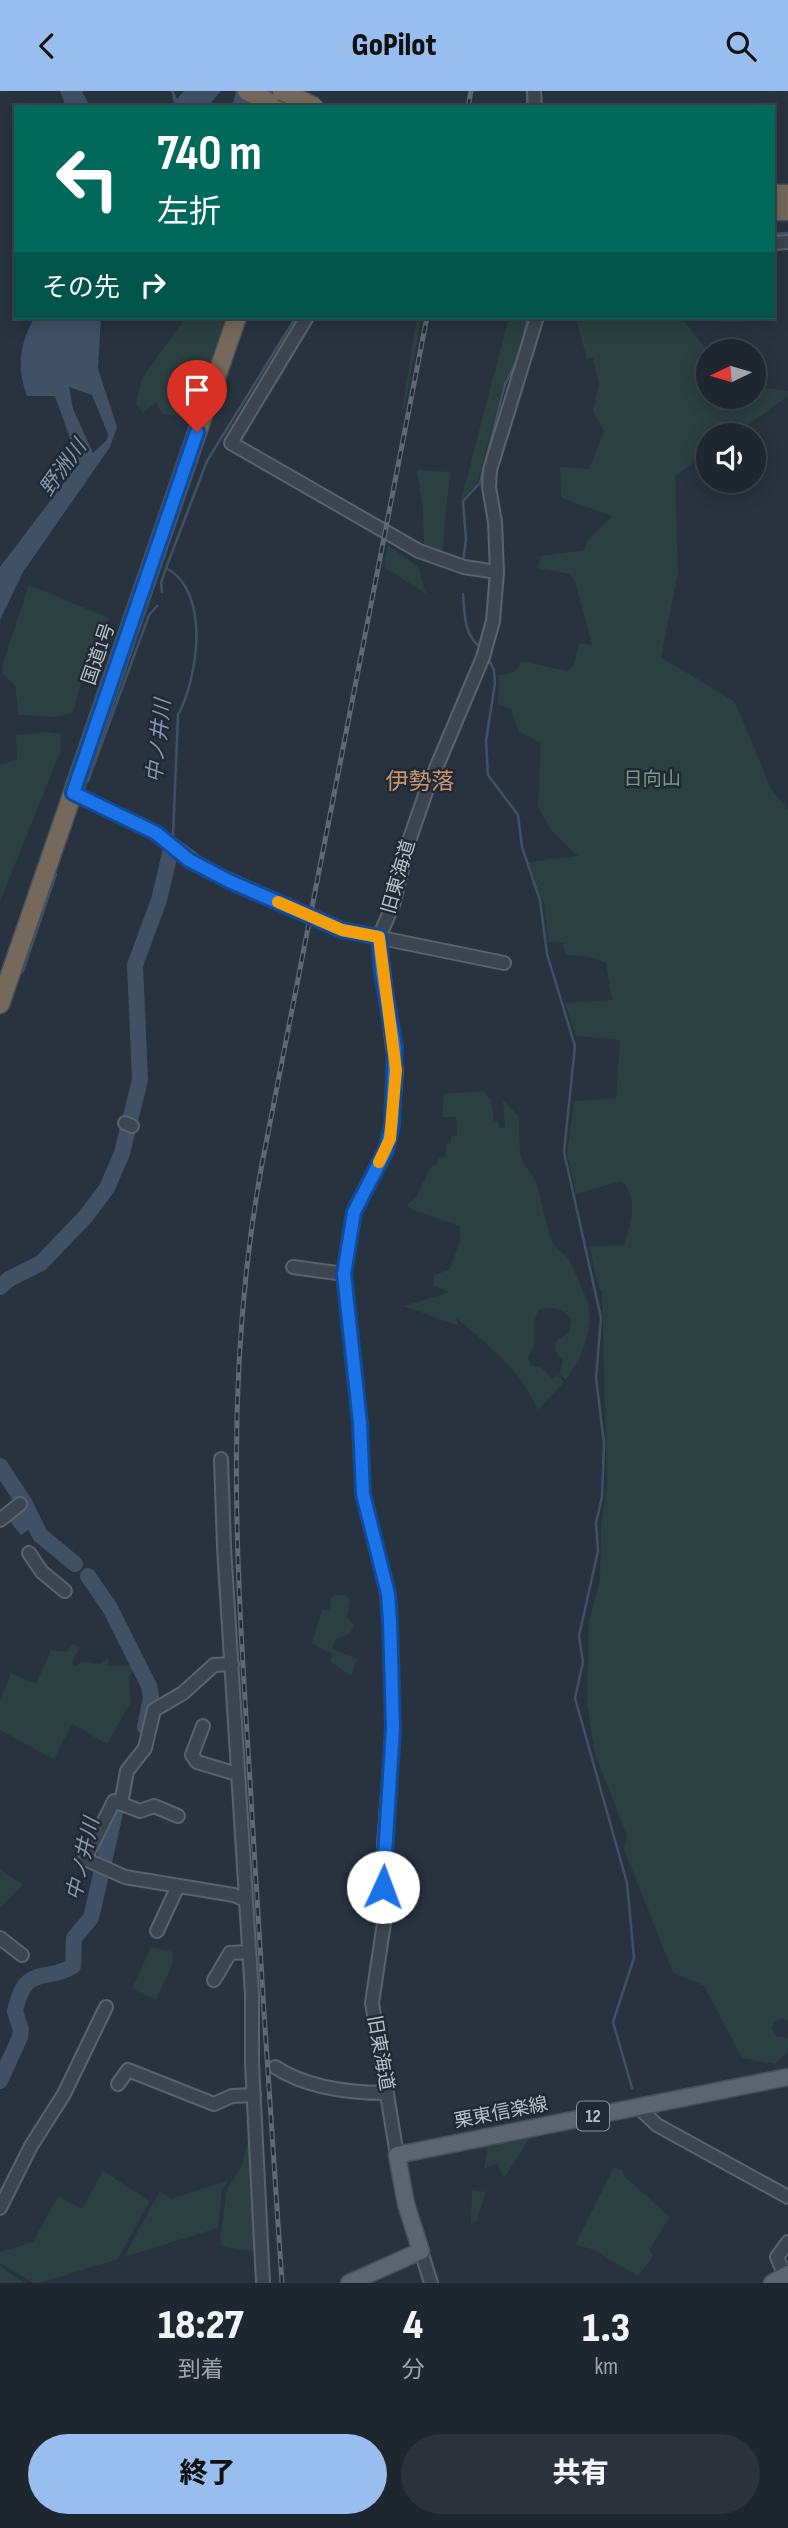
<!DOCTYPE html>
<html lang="ja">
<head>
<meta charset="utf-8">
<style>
  body { margin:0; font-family:"Sofia Sans Condensed","Noto Sans JP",sans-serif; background:#2b323b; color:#f1f3f6; height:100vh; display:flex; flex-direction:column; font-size:26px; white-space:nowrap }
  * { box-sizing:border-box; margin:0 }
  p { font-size:23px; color:#a1a5aa }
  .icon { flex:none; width:38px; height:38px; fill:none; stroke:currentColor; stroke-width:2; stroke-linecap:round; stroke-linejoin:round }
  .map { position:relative; height:2192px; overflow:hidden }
  .sheet { display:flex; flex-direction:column; background:#1e262f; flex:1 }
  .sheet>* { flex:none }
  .guide { position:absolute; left:14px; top:14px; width:761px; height:214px; border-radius:0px; box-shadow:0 4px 18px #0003,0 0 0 2px #3c434b; background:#00695c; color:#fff; overflow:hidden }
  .needle { width:46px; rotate:265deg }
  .buttons { position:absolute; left:696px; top:248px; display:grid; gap:14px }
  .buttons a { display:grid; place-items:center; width:70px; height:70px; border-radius:50%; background:#1e262f; box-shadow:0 4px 18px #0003,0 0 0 2px #3c434b; font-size:35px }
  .pin { position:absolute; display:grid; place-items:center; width:60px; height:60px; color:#fff; margin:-72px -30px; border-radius:50% 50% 50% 0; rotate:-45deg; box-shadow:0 0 7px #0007 }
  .pin .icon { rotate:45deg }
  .me { position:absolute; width:77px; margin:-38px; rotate:2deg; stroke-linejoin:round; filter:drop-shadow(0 0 5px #0008) }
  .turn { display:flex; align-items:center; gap:24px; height:147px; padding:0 28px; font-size:32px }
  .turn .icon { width:91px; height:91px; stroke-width:2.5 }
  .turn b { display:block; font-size:49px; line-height:60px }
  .then { display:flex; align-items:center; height:66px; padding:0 28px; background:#0003; gap:14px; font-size:26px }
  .eta { display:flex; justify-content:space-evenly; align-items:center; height:119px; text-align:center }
  .eta b { font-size:42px; font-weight:800; line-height:49px }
  .action { display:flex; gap:14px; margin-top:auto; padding:14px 28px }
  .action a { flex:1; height:80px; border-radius:42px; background:#98bdef; color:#111; font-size:28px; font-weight:800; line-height:80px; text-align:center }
  .action a+a { background:#2b323b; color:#f1f3f6 }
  header { display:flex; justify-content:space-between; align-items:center; height:91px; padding:0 28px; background:#98bdef; color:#111; font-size:32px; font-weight:800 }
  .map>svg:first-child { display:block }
</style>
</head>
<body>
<header><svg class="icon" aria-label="back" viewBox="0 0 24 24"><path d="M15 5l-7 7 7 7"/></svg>GoPilot<svg class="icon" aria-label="search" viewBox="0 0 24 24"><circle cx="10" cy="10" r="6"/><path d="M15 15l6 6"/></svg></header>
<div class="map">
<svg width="788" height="2192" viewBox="0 0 788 2192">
  <rect width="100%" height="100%" fill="#28333f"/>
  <g fill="#2b4041">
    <polygon points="186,226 225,226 203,293 187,326 162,323 156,311 143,322 136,313 142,287"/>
    <polygon points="417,226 422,226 404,319 402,318"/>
    <polygon points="509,226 527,228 518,262 503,294 477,393 461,409"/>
    <path d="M 567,226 L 681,226 L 709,262 L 709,306 L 754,306 L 754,295 L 788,300 L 788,305 L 732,345 L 709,345 L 709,361 L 675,385 L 678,482 L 661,566 L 735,611 L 771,698 L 788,718 L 788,1930 L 783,1927 L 774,1931 L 772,1937 L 777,1945 L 788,1947 L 788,1961 L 775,1973 L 742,1967 L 704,1895 L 673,1881 L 624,1758 L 627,1745 L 595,1663 L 587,1613 L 589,1532 L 600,1488 L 601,1433 L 607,1396 L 602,1200 L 599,1198 L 589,1155 L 624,1154 C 631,1131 639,1108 622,1090 L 576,1103 L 567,1062 L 574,1010 L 616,1007 L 620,949 L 576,945 L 565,912 L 612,909 L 606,872 L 587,865 L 565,864 L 563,852 L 548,851 L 544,813 L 528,771 L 578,765 L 551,739 L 538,716 L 541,652 L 519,641 L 511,618 L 498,613 L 499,584 C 510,583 518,582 521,570 L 567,580 L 573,576 L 579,552 L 592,554 L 575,490 L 569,483 L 537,477 L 541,465 L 585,459 L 586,451 L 612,425 L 561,407 L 560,376 L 589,378 L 604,340 L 593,320 L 599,295 L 593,266 L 587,268 L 576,228 Z"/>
    <polygon points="417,379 450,381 442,464 424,457 423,418"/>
    <polygon points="388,454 418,476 426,503 384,476"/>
    <polygon points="29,494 109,527 84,581 73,622 55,626 19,624 15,594 2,583 3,572"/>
    <polygon points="46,641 61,643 61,659 0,810 0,674 17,668 16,644"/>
    <path d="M 483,1000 L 491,1008 L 494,1030 L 498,1030 L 499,1037 L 505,1037 L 503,1009 L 519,1026 L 520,1061 L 523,1072 L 536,1090 L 549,1143 L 554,1154 L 569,1168 L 588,1211 L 590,1228 L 586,1251 L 578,1271 L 566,1289 L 559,1283 L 563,1270 L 555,1260 L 556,1250 L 569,1241 L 571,1228 C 561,1217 553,1215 539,1219 C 528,1237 542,1249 528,1265 L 530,1274 L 542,1277 L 552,1287 L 558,1284 L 564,1291 L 538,1319 C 517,1275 492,1257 456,1227 L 459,1235 L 404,1215 L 450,1201 L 433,1195 L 434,1184 L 449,1179 L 460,1150 L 460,1135 L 413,1119 L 407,1114 L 416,1106 L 430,1077 L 438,1072 L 439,1067 L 446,1066 L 446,1053 L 451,1052 L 451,1045 L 457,1044 L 456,1026 L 442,1026 L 444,1003 Z"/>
    <polygon points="336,1504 345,1504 350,1509 347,1526 354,1535 350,1542 335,1549 332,1558 357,1568 351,1585 331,1571 332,1563 312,1552 322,1519 330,1518 331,1507"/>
    <polygon points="72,1553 80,1556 72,1571 74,1575 83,1571 100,1573 108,1567 108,1575 135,1575 129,1587 131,1611 107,1653 72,1633 54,1668 0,1639 0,1609 11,1582 36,1593 51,1559 67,1561"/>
    <polygon points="0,1778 23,1794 0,1817"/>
    <polygon points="151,1856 173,1861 172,1874 156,1909 132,1898"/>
    <polygon points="250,2041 259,2145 253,2160 222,2156 220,2151 227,2098 242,2075"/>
    <polygon points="533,2042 504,2087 497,2072 484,2078 489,2050"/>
    <polygon points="614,2076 623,2080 624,2085 670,2126 649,2159 654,2164 638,2185 592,2158 575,2154"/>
    <polygon points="103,2080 150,2110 118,2168 40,2192 33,2192 0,2172 0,2161 33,2151 58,2105 82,2118"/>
    <polygon points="229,2089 222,2099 218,2137 124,2166 159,2101 171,2108"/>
    <polygon points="472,2099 486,2101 477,2129 471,2134"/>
    <polygon points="0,2175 25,2192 0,2192"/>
  </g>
  <g fill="#405166" fill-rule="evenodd">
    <polygon points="60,0 82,0 90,16 66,16"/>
    <polygon points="171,0 174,0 177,8 184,0 221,0 207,16 175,16"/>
    <polygon points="236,0 279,0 271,16 232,16"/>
    <path d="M 35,226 L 101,226 L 98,278 L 117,336 L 110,356 L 23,481 L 0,529 L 0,476 L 76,376 L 77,367 L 55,305 L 27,305 C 16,277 20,251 35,226 ZM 69,296 L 92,304 L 108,343 L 107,349 L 93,362 L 73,318 Z"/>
    <polygon points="22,1417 31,1437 21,1444 8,1428"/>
  </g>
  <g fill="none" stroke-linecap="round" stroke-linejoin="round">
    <g stroke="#405166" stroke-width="2.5">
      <polyline points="527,0 527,16"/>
      <polyline points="774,143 788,142"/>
      <polyline points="463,470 466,449 463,410 480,392 505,293 520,263 528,226"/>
      <polyline points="162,501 161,492 166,477"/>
      <path d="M 463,503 C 465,524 463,543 481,557"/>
      <polyline points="488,567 494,579 495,592 486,650 488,684 518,724 522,756 540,809 547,863 575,955 564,1061 601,1227 596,1287 604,1352 602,1406 596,1432 598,1460 579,1545 583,1571 575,1607 627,1792 634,1867 613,1931 632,1997"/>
      <polyline points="88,690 149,524 157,515"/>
      <path d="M 173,745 L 178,624 C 198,587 211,500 166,477 L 207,370 L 296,226"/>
      <polyline points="20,882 23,880 56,783"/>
    </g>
    <g stroke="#405166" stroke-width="16">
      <polyline points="0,1196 9,1188 41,1172 86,1125 107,1097 122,1062 140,989 135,874 159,809 170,762"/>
      <polyline points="0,1375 25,1413 40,1444 75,1473"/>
      <polyline points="88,1485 110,1517 149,1595 151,1606 145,1636"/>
      <path d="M 0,1990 L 20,1946 L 21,1939 L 15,1920 C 26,1871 44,1893 73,1875 L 74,1847 L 91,1827 L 116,1718"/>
    </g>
    <g stroke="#5a636c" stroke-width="16">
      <g id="minor">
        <polyline points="534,0 535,16"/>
        <polyline points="774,152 788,151"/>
        <polyline points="307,226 231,352 419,460 464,476 497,481"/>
        <polyline points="73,702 156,742 205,778 342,839 504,872"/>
        <polyline points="125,1032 132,1035"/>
        <polyline points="293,1176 344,1183"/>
        <polyline points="221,1368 224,1456 252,1904 252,1972 263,2192"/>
        <polyline points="0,1429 20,1413"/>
        <polyline points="29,1462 42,1481 65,1500"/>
        <polyline points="203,1635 192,1664 197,1671 237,1683"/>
        <polyline points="121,1713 127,1680 145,1657 154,1619 183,1602 214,1574 232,1573"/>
        <polyline points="178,1725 154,1715 140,1720 114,1710 85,1768 125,1786 234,1804 245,1809"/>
        <polyline points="157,1840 178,1795"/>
        <polyline points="0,1847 22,1864"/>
        <polyline points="214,1889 230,1862 249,1861"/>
        <path d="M 275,1976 C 307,1997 350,2002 387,2002"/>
        <polyline points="118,1993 128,1979 214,2013 232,2005 254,2004"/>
        <polyline points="638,2016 657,2034 788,2106"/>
        <polyline points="397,2064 372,1912 385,1825 384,1753 393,1637 390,1530 388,1503 363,1403 360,1332 344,1183 354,1121 386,1059 392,1034 396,980 379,846 393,814 409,750 426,701 483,566 493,530 497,481 495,431 489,396 490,379 537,226"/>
        <polyline points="0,2117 31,2055 64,2003 106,1916"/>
        <polyline points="421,2160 431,2192"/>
        <polyline points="785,2185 777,2166 788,2151"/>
      </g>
    </g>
    <g stroke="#464e58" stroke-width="19">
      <g id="major">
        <polyline points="349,2192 421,2160 406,2113 397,2064 788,1986"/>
        <polyline points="772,2192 788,2183"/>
      </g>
    </g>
    <g stroke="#475059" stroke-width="21">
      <g id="highway">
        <polyline points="247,0 278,16"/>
        <polyline points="774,103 788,103"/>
        <polyline points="774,120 788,120"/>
        <polyline points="0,913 237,226"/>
      </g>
    </g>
    <use href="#minor" stroke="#3c454f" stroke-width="12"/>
    <use href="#major" stroke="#5b646f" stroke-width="16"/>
    <use href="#highway" stroke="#74695a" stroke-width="18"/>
    <g stroke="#5f6975" stroke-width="5">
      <g id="rail">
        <polyline points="468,16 471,0"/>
        <path d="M 282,2192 C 270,2019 259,1847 249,1674 C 236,1467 224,1279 262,1073 L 427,226"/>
      </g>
    </g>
    <use href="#rail" stroke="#212a34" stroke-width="2.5" stroke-dasharray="8" stroke-linecap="butt"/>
    <g stroke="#475059" stroke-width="21" stroke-linecap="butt">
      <polyline id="highway-bridge" points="282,0 315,16"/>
    </g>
    <use href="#highway-bridge" stroke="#74695a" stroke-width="18"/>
  </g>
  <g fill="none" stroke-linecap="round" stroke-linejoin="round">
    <g stroke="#114b97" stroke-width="18">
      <polyline id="route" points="197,341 73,702 156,742 189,769 229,790 342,839 379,846 382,882 395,957 392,1034 386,1059 354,1121 344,1183 360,1332 363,1403 388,1503 390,1530 393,1637 383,1796"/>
    </g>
    <use href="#route" stroke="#1a73e8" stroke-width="12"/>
    <polyline stroke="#f59e0b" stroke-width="12" points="278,811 342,839 379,846 396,979 390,1048 379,1071"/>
  </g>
  <g text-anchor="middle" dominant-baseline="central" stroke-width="5" stroke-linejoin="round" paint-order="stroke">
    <rect fill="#212a34" stroke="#8b939c" stroke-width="2" x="577" y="2010.5" width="32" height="29" rx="5"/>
    <g font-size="18" font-weight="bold" fill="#b9c0c9">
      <text x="593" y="2025">12</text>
    </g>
    <g font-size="19" fill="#b9c0c9" stroke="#212a34">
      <text transform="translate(99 563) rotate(-71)">国道1号</text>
      <text transform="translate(399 786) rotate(-74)">旧東海道</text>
      <text transform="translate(380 1962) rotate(80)">旧東海道</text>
      <text transform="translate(501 2022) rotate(-11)">栗東信楽線</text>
    </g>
    <g font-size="19" fill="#799d81" stroke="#212a34">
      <text x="652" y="688">日向山</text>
    </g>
    <g font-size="21" font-style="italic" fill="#8397ae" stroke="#212a34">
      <text transform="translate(63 377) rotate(-54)">野洲川</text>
      <text transform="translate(159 650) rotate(-84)">中ノ井川</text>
      <text transform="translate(83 1768) rotate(-77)">中ノ井川</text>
    </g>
    <g font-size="23" fill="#cc9571" stroke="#212a34">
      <text x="420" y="691">伊勢落</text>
    </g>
  </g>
</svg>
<div class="buttons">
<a><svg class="needle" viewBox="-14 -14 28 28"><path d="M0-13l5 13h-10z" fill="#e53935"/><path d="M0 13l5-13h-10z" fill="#a1a5aa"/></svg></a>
<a><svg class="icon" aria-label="sound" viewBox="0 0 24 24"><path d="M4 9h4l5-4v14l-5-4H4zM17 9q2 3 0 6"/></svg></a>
</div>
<div class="pin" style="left:197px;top:341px;background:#d93025"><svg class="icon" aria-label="arrive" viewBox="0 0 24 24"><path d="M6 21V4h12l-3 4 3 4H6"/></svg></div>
<svg class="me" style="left:383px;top:1796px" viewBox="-20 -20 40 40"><circle r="19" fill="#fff"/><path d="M0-13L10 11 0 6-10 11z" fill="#1a73e8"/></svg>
<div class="guide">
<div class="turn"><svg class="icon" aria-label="left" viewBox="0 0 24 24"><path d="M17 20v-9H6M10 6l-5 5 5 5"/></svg><div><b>740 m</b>左折</div></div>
<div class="then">その先<svg class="icon" aria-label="right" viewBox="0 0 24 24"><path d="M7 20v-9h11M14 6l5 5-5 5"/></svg></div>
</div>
</div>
<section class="sheet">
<div class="eta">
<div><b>18:27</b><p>到着</p></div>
<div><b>4</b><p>分</p></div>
<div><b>1.3</b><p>km</p></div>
</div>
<div class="action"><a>終了</a><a>共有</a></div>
</section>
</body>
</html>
